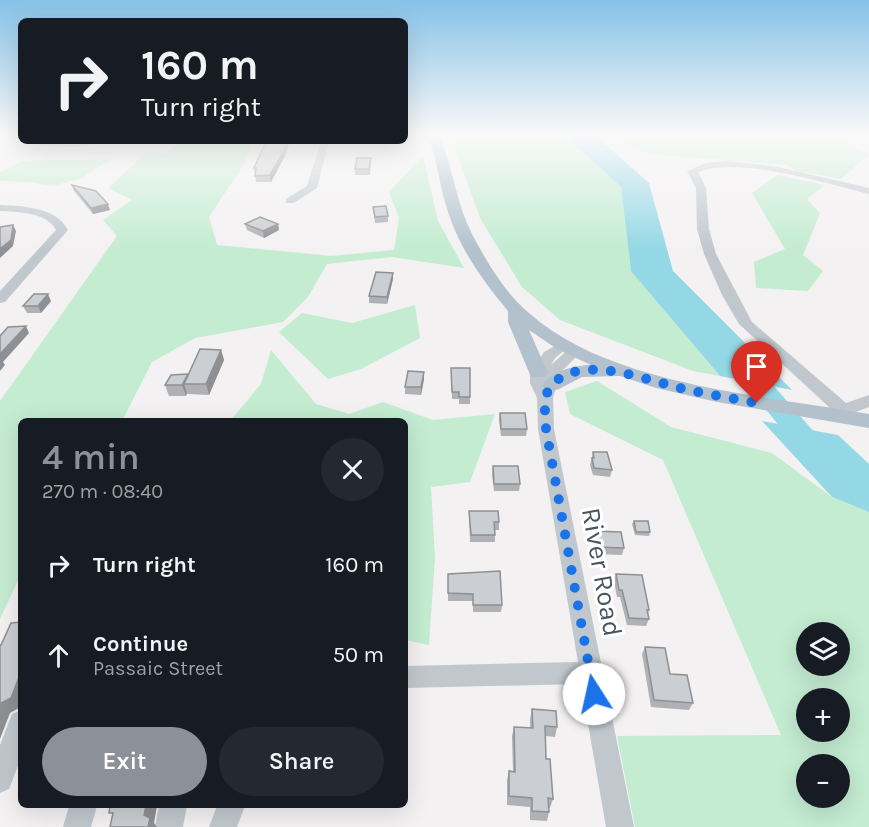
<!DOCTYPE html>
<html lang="en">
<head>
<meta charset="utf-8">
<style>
  body { margin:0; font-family:Karla,sans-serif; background:#242831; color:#f1f3f6; height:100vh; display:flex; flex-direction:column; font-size:22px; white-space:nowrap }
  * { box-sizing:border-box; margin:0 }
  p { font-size:20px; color:#9ea1a6 }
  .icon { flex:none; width:33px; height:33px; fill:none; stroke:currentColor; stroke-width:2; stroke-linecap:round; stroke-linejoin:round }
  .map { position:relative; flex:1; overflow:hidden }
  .details { position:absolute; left:18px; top:418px; width:390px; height:390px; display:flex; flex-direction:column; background:#171b24; border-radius:9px; box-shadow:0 6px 24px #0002 }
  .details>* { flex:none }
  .hud { position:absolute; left:18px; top:18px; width:390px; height:126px; border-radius:9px; box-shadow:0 6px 24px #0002; background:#171b24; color:#f1f3f6; overflow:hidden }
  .tools { position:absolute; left:796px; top:622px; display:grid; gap:12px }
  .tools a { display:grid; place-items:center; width:54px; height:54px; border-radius:50%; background:#171b24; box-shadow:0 6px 24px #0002; font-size:30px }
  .pin { position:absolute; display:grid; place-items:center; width:51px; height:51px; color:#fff; margin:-62px -26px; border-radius:50% 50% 50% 0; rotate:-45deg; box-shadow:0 0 6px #0007 }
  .pin .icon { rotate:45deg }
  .me { position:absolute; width:66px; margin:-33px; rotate:350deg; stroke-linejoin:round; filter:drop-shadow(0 0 4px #0008) }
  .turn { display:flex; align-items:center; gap:21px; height:126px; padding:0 24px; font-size:27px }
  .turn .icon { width:78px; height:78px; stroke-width:2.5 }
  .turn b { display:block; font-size:42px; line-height:51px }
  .round { display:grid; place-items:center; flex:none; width:63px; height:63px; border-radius:32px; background:#242831 }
  .headline { display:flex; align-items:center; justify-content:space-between; height:102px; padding:0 24px }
  h1 { font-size:36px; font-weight:600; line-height:45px; color:#8c9099 }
  .cta { display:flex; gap:12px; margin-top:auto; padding:12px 24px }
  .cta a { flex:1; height:69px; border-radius:36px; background:#8c9099; color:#fff; font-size:24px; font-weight:600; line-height:69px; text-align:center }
  .cta a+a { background:#242831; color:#f1f3f6 }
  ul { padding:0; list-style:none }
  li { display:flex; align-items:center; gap:18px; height:90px; padding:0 24px }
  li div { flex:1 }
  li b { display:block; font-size:22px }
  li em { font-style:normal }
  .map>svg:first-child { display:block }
</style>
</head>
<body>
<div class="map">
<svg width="869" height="827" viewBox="0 0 869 827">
  <rect width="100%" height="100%" fill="#f3f1f1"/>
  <g fill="#c3ecd1" fill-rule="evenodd">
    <polygon points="450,134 603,134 575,144 621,187 631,271 720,376 693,371 560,320 522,287 480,218"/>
    <polygon points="622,134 869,134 869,139 853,139 845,146 869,154 841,179 797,171 787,165 648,154 625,143"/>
    <polygon points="181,141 253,141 246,161 209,217 217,245 331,256 394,250 399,218 389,192 423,156 438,221 464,268 392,257 327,264 308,297 283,322 195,338 152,362 122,421 21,422 21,574 0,619 0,401 117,236 103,220 132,200 108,188 148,151 164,153"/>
    <polygon points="110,159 82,178 53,186 28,182 0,181 0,172 22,161"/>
    <polygon points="778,175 825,185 807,199 820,213 803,255 823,271 808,291 756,288 754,262 785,249 752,193"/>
    <polygon points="415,305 420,338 361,369 328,379 279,332 302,313 352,323"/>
    <polygon points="271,350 316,404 349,414 383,402 433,420 495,414 470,482 431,487 435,558 429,645 405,640 405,422 230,421 261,384"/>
    <path d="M 597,381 L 671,427 L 772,453 L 832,497 L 869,512 L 869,827 L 635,827 L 617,736 L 781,735 L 663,460 L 570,414 L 565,392 ZM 807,633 L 840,633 L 840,666 L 807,666 ZM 807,699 L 840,699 L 840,732 L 807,732 ZM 807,765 L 840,765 L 840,798 L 807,798 Z"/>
  </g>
  <g fill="#94d8e5">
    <polygon points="596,136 649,183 673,271 792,390 720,376 631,271 621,187 574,144"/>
    <polygon points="762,421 838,435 869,464 869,512 832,497"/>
  </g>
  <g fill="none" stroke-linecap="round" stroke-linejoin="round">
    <g fill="#94d8e5" fill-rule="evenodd">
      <polygon points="564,134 579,134 615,164 613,167 603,167"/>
      <polygon points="736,350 744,352 829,449 869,470 869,492 809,463 724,357 728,352"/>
    </g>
    <g fill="#c0c8ce" fill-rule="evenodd">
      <path d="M 25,141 L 98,141 C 81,152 49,145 29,144 Z"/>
      <polygon points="321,141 329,141 317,188 294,203 286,203 286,199 307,186"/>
      <path d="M 727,161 L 778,167 L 869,188 L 869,194 C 825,183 740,156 698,172 L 706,188 L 709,229 L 716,254 L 752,322 L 846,403 L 869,395 L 869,407 C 857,412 840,418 827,415 L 825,411 L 829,407 L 739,324 L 722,295 L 704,254 L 697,229 L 696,188 L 687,171 L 706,163 Z"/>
      <path d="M 0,205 C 23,206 56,207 68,230 L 5,302 L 0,303 L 0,291 L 56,230 C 47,212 17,212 0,211 Z"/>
      <polygon points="564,341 571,345 555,358 551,365 571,347 576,346 583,350 563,370 553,397 554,429 634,827 606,827 581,684 405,688 405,666 578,662 538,429 537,398 530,383 530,373 544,352"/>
      <polygon points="21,710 21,758 9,789 0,793 0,745 12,714"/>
      <polygon points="69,806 97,806 91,827 63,827"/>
      <polygon points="159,806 187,806 183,827 155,827"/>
      <polygon points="217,806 245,806 237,827 209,827"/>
    </g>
    <path fill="#b3c1cd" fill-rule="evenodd" d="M 426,134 L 438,134 L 442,142 C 454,173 457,206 473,236 C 488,264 505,293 529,313 C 611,386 764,395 869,414 L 869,428 L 717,402 L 656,388 L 620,376 L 582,377 L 559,389 L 552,391 L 545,389 L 542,385 C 551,371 576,365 591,365 L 557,349 L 529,330 L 548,373 L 545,377 L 531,377 L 508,322 L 508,311 C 482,280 457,245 446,205 C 438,181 438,157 426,134 Z"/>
  </g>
  <g fill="#afb1b5">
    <polygon points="265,141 285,156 271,182 256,182 254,168 264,148 263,144"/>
    <polygon points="371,158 371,163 370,175 355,175 355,169"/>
    <polygon points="72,185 110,210 93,214 74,191"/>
    <polygon points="373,207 388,216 388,222 375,223"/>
    <polygon points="245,224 278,224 279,230 264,238 247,230"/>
    <polygon points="393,279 387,304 369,303 369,296"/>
    <polygon points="51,301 41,313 27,313 23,306"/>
    <polygon points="221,350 224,360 209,395 188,394 187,393 186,396 169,396 165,385 188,376"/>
    <polygon points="451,368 470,397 470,404 459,404 459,399 452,399"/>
    <polygon points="424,379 421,395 405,394 405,387"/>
    <polygon points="500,413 527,429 526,436 501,436 499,420"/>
    <polygon points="593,452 612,470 610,477 593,475 590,465"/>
    <polygon points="493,466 520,484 519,491 494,491 492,474"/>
    <polygon points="469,511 499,522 499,530 495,530 495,542 470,542"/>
    <polygon points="634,521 650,532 649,536 635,535 632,524"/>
    <polygon points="593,531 624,548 622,555 594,554 591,538"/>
    <polygon points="448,574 502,605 501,612 473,612 473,601 448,601"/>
    <polygon points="616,574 649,610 648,614 649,619 646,626 627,625 620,597 617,597 614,581"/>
    <polygon points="645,647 670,674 693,703 689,710 651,707 642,654"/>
    <polygon points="532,709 557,727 555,737 545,736 546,759 553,799 550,808 549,808 549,812 547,821 530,820 530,807 507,805 507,780 509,771 513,772 512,736 514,727 530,728 530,719"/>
  </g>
  <g fill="#8e9093">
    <polygon points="287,141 290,141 285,156 271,182 270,175"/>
    <polygon points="108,204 110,210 93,214 91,208"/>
    <polygon points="278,224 279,230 264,238 263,231"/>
    <polygon points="13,225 16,231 13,246 0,258 0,249"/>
    <polygon points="393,273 393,279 387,304 387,297"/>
    <polygon points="48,294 51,301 41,313 38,306"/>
    <polygon points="26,326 29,333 3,362 5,365 0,371 0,354"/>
    <polygon points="221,350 224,360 209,395 206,384"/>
    <polygon points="424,372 424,379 421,395 421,387"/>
    <polygon points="188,374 191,384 184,384 187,393 186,396 182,385"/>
    <polygon points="21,672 21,703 19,708 10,713 0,739 0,706"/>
    <polygon points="146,806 157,806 154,823 157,827 148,827 144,815"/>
  </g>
  <g fill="#cbced2" stroke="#8e9093" stroke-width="1.5">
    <polygon points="265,141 287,141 284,150 270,175 255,176 256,168 254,168 265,144 263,144"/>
    <polygon points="357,158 371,158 369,169 355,169"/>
    <polygon points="72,185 96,191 108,204 91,208"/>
    <polygon points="386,206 388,216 375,217 373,207"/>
    <polygon points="260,217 278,224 263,231 245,224"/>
    <polygon points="13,225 11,240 0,249 0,227"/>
    <polygon points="376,272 393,273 387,297 369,296"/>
    <polygon points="34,294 48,294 38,306 23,306"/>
    <polygon points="26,326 0,354 0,336 8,327"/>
    <polygon points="200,349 221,350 206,384 184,384"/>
    <polygon points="451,368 470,368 470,397 459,397 459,392 452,392"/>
    <polygon points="408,371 424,372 421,387 405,387"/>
    <polygon points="188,374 182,385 165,385 171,375"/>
    <polygon points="500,413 525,413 527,429 501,429"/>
    <polygon points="593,452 607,452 612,470 594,468 592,458 594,458"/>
    <polygon points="493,466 518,466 520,484 494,484"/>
    <polygon points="469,511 498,511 499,522 494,522 495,535 471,535"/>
    <polygon points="634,521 648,521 650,532 636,532"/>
    <polygon points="593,531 621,532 624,548 595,547"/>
    <polygon points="500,571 502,605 473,605 473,594 448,593 448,574"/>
    <polygon points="616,574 642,575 649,610 647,610 649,619 629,618 622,590 619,590"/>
    <polygon points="21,622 21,672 11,698 1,703 0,706 0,645 1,645 11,623"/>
    <polygon points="645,647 665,648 670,674 687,675 693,703 654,700"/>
    <polygon points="532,709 556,711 557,727 545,726 546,759 550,759 553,799 548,798 549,812 532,811 532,798 509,796 509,771 515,772 514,727 533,728"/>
    <polygon points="110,806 146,806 144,815 150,818 148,827 110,827 113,813 109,813"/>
  </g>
  <linearGradient id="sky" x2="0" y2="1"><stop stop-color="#86c2e7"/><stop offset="0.54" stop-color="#faf9f9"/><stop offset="1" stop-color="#faf9f9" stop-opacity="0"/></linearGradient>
  <rect width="869" height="250" fill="url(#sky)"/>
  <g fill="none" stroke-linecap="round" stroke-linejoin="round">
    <path stroke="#1a73e8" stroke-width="10" stroke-dasharray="0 18" d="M 594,694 L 546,429 C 546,415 541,397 552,385 C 581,353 646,380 680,388 C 705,394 731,398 757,403"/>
  </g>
  <g text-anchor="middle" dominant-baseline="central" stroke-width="6" stroke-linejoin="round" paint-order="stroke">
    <g font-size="27" fill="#4a555c" stroke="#fff">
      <text transform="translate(602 572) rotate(80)">River Road</text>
    </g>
  </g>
</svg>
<div class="tools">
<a><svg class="icon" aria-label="layers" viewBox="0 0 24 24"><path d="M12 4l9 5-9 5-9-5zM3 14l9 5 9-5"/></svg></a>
<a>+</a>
<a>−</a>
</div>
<div class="pin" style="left:757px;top:403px;background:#d93025"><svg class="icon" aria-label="arrive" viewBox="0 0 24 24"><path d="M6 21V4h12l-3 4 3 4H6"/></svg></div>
<svg class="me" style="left:594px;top:694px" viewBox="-20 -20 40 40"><circle r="19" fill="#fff"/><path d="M0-13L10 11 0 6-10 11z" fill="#1a73e8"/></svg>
<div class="hud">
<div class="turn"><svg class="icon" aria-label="right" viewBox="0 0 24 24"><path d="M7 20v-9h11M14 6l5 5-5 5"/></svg><div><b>160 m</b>Turn right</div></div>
</div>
<section class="details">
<div class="headline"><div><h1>4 min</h1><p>270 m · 08:40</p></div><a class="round"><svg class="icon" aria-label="close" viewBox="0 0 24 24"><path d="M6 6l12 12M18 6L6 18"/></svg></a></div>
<ul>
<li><svg class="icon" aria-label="right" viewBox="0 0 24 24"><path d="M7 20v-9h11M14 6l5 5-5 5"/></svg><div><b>Turn right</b></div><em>160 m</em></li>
<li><svg class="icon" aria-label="ahead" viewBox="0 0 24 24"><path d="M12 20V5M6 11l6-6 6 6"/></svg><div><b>Continue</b><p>Passaic Street</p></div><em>50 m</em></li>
</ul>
<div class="cta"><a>Exit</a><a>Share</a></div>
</section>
</div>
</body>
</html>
